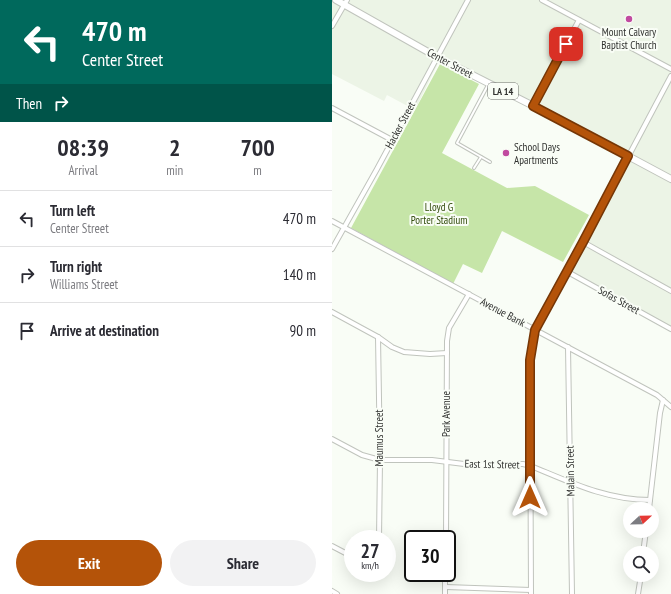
<!DOCTYPE html>
<html lang="en">
<head>
<meta charset="utf-8">
<style>
  body { margin:0; font-family:"PT Sans Narrow",sans-serif; background:#f2f2f3; color:#2b2b33; height:100vh; display:flex; flex-direction:column; font-size:15px; white-space:nowrap }
  * { box-sizing:border-box; margin:0 }
  p { font-size:13px; color:#7c7c81 }
  .icon { flex:none; width:22px; height:22px; fill:none; stroke:currentColor; stroke-width:2; stroke-linecap:round; stroke-linejoin:round }
  .map { position:relative; flex:1; overflow:hidden }
  .sheet { display:flex; flex-direction:column; background:#fff; width:332px }
  .sheet>* { flex:none }
  .banner { background:#00695c; color:#fff; overflow:hidden }
  .needle { width:26px; rotate:68deg }
  .fabs { position:absolute; left:291px; top:502px; display:grid; gap:8px }
  .fabs a { display:grid; place-items:center; width:36px; height:36px; border-radius:50%; background:#fff; box-shadow:0 4px 16px #0002; font-size:20px }
  .speed { position:absolute; left:12px; top:530px; display:flex; gap:8px; font-size:20px; font-weight:700; text-align:center }
  .speed>* { display:grid; place-content:center; width:52px; height:52px; border-radius:50%; background:#fff; box-shadow:0 4px 16px #0002; line-height:1 }
  .speed small { font-size:10px; font-weight:400 }
  .speed .limit { border:2px solid #111; border-radius:6px; background:#fff; color:#111 }
  .pin { position:absolute; display:grid; place-items:center; width:34px; height:34px; color:#fff; margin:-17px; border-radius:8px; box-shadow:0 2px 6px #0006 }
  .me { position:absolute; width:44px; margin:-22px; rotate:0deg; stroke-linejoin:round; filter:drop-shadow(0 0 3px #0008) }
  .turn { display:flex; align-items:center; gap:14px; height:84px; padding:0 16px; font-size:18px }
  .turn .icon { width:52px; height:52px; stroke-width:2.5 }
  .turn b { display:block; font-size:28px; line-height:34px }
  .then { display:flex; align-items:center; height:38px; padding:0 16px; background:#0003; gap:8px; font-size:15px }
  .eta { display:flex; justify-content:space-evenly; align-items:center; height:68px; text-align:center }
  .eta b { font-size:24px; font-weight:800; line-height:28px }
  .button { display:flex; gap:8px; margin-top:auto; padding:8px 16px }
  .button a { flex:1; height:46px; border-radius:24px; background:#b45309; color:#fff; font-size:16px; font-weight:800; line-height:46px; text-align:center }
  .button a+a { background:#f2f2f3; color:#2b2b33 }
  ul { padding:0; list-style:none }
  li { display:flex; align-items:center; gap:12px; height:56px; padding:0 16px; border-top:1px solid #e1e1e2 }
  li div { flex:1 }
  li b { display:block; font-size:15px }
  li em { font-style:normal }
  main { display:flex; flex:1; min-height:0 }
  .map>svg:first-child { display:block }
</style>
</head>
<body>
<main>
<section class="sheet">
<div class="banner">
<div class="turn"><svg class="icon" aria-label="left" viewBox="0 0 24 24"><path d="M17 20v-9H6M10 6l-5 5 5 5"/></svg><div><b>470 m</b>Center Street</div></div>
<div class="then">Then<svg class="icon" aria-label="right" viewBox="0 0 24 24"><path d="M7 20v-9h11M14 6l5 5-5 5"/></svg></div>
</div>
<div class="eta">
<div><b>08:39</b><p>Arrival</p></div>
<div><b>2</b><p>min</p></div>
<div><b>700</b><p>m</p></div>
</div>
<ul>
<li><svg class="icon" aria-label="left" viewBox="0 0 24 24"><path d="M17 20v-9H6M10 6l-5 5 5 5"/></svg><div><b>Turn left</b><p>Center Street</p></div><em>470 m</em></li>
<li><svg class="icon" aria-label="right" viewBox="0 0 24 24"><path d="M7 20v-9h11M14 6l5 5-5 5"/></svg><div><b>Turn right</b><p>Williams Street</p></div><em>140 m</em></li>
<li><svg class="icon" aria-label="arrive" viewBox="0 0 24 24"><path d="M6 21V4h12l-3 4 3 4H6"/></svg><div><b>Arrive at destination</b></div><em>90 m</em></li>
</ul>
<div class="button"><a>Exit</a><a>Share</a></div>
</section>
<div class="map">
<svg width="339" height="594" viewBox="0 0 339 594">
  <rect width="100%" height="100%" fill="#f9fdf6"/>
  <polygon fill="#ecf4e6" points="0,0 339,0 339,328 234,271 293,160 108,59 83,110 55,95 52,101 0,74"/>
  <polygon fill="#c6e5a8" points="108,64 147,84 110,153 175,188 203,186 257,215 231,262 170,231 150,273 131,264 121,284 19,228"/>
  <g fill="none" stroke-linecap="round" stroke-linejoin="round">
    <g stroke="#c0c4bd" stroke-width="4">
      <g id="lane">
        <polyline points="156,85 125,143 158,162"/>
        <polyline points="142,168 149,157"/>
      </g>
    </g>
    <g stroke="#c0c4bd" stroke-width="6">
      <g id="street">
        <polyline points="210,0 339,69"/>
        <polyline points="0,26 15,0"/>
        <polyline points="201,106 247,20"/>
        <polyline points="0,108 60,140"/>
        <polyline points="0,221 325,395 339,407"/>
        <polyline points="251,242 339,291"/>
        <polyline points="0,249 45,169 136,0"/>
        <polyline points="234,271 339,329"/>
        <polyline points="0,312 46,337 60,347 72,352 98,354 115,353"/>
        <polyline points="46,337 48,460 47,539"/>
        <polyline points="236,347 240,594"/>
        <path d="M 0,439 L 30,455 L 48,460 L 100,460 L 132,464 L 191,464 L 199,466 C 238,482 274,500 318,500"/>
        <polyline points="317,509 328,413 331,400"/>
        <polyline points="114,539 115,341 117,328 137,294"/>
        <polyline points="0,546 21,557"/>
        <polyline points="311,553 314,531"/>
        <polyline points="114,587 199,590"/>
        <polyline points="0,591 5,594"/>
        <polyline points="113,594 113,573"/>
        <polyline points="199,594 198,360 203,330 251,242 339,76"/>
        <polyline points="306,594 309,575"/>
      </g>
    </g>
    <g stroke="#c0c4bd" stroke-width="8">
      <polyline id="primary" points="4,0 105,57 225,118 339,179"/>
    </g>
    <use href="#lane" stroke="#fff" stroke-width="2"/>
    <use href="#street" stroke="#fff" stroke-width="4"/>
    <use href="#primary" stroke="#fff" stroke-width="6"/>
  </g>
  <g fill="none" stroke-linecap="round" stroke-linejoin="round">
    <g stroke="#753606" stroke-width="10">
      <polyline id="route" points="198,497 198,360 203,330 251,242 296,156 201,106 234,44"/>
    </g>
    <use href="#route" stroke="#b45309" stroke-width="7"/>
  </g>
  <g fill="#c14aa0" stroke="#f9fdf6" stroke-width="1.5">
    <circle cx="297" cy="19" r="4"/>
    <circle cx="174" cy="153" r="4"/>
  </g>
  <g text-anchor="middle" dominant-baseline="central" stroke-width="4" stroke-linejoin="round" paint-order="stroke">
    <rect fill="#f9fdf6" stroke="#6d6f6b" stroke-width="1" x="156" y="83" width="30" height="16" rx="3"/>
    <g font-size="10" font-weight="bold" fill="#313230">
      <text x="171" y="91">LA 14</text>
    </g>
    <g font-size="11" fill="#313230" stroke="#f9fdf6">
      <text x="297" y="32">Mount Calvary<tspan x="297" dy="13">Baptist Church</tspan></text>
      <text x="182" y="147" text-anchor="start">School Days<tspan x="182" dy="13">Apartments</tspan></text>
    </g>
    <g font-size="11" fill="#313230" stroke="#f9fdf6">
      <text transform="translate(118 63) rotate(28)">Center Street</text>
      <text transform="translate(68 125) rotate(-62)">Hacker Street</text>
      <text transform="translate(287 300) rotate(29)">Sofas Street</text>
      <text transform="translate(171 312) rotate(28)">Avenue Bank</text>
      <text transform="translate(114 414) rotate(-90)">Park Avenue</text>
      <text transform="translate(47 438) rotate(-90)">Maumus Street</text>
      <text transform="translate(160 464) rotate(1)">East 1st Street</text>
      <text transform="translate(238 471) rotate(-91)">Malain Street</text>
    </g>
    <g font-size="11" fill="#2f4908" stroke="#f9fdf6">
      <text x="107" y="207">Lloyd G<tspan x="107" dy="13">Porter Stadium</tspan></text>
    </g>
  </g>
</svg>
<div class="fabs">
<a><svg class="needle" viewBox="-14 -14 28 28"><path d="M0-13l5 13h-10z" fill="#e53935"/><path d="M0 13l5-13h-10z" fill="#7c7c81"/></svg></a>
<a><svg class="icon" aria-label="search" viewBox="0 0 24 24"><circle cx="10" cy="10" r="6"/><path d="M15 15l6 6"/></svg></a>
</div>
<div class="speed"><div>27<small>km/h</small></div><div class="limit">30</div></div>
<div class="pin" style="left:234px;top:44px;background:#d93025"><svg class="icon" aria-label="arrive" viewBox="0 0 24 24"><path d="M6 21V4h12l-3 4 3 4H6"/></svg></div>
<svg class="me" style="left:198px;top:497px" viewBox="-20 -20 40 40"><path d="M0-17L14 15 0 8-14 15z" fill="#b45309" stroke="#fff" stroke-width="4"/></svg>
</div>
</main>
</body>
</html>
